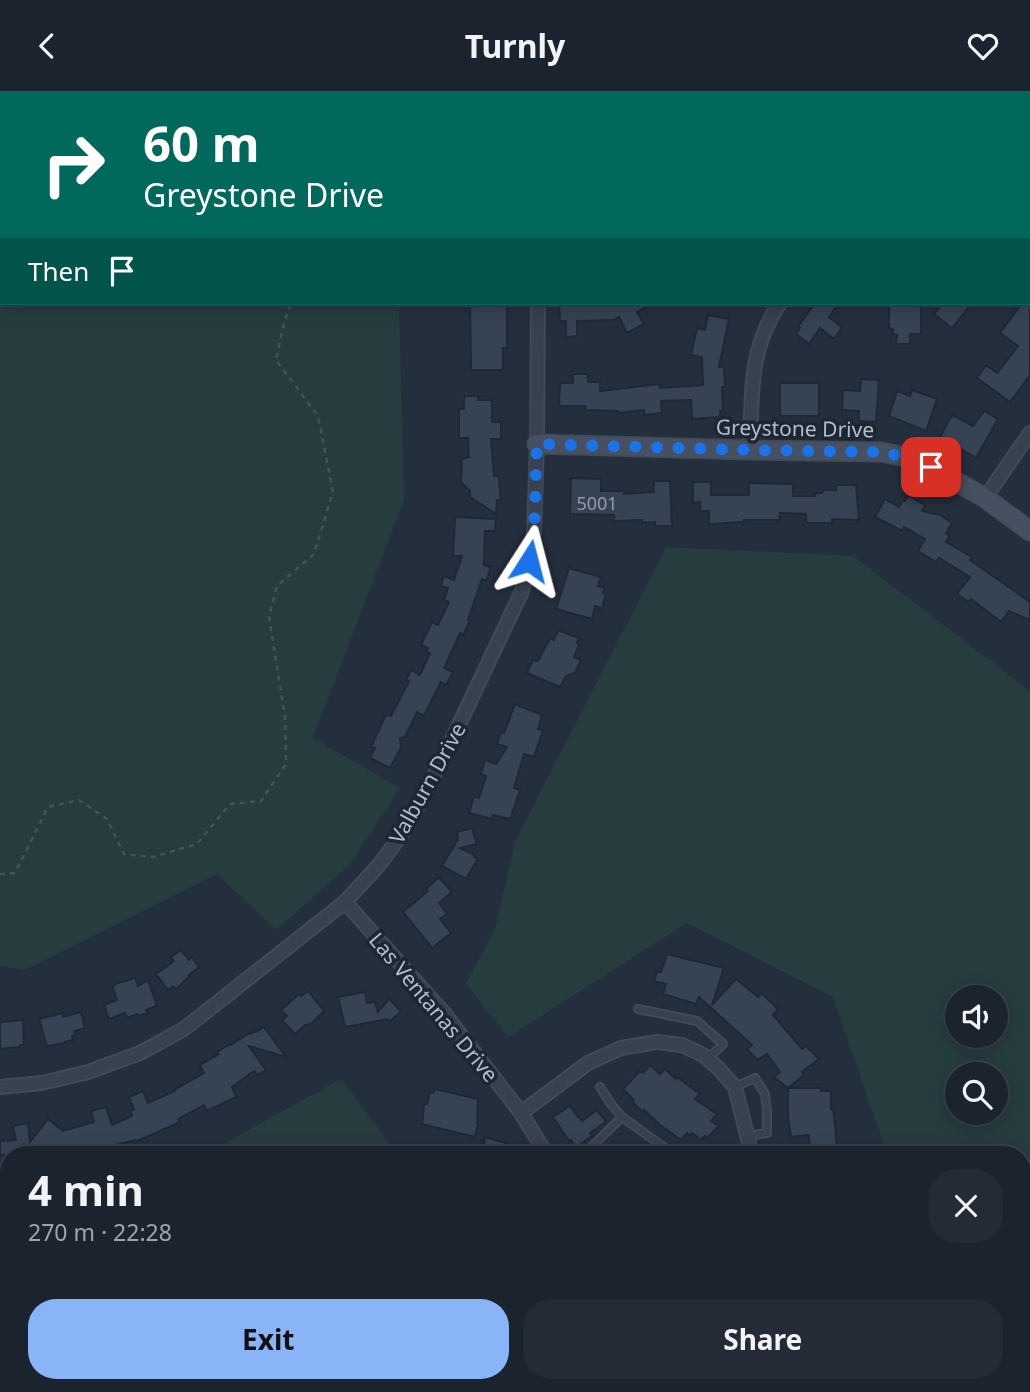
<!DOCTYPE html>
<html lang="en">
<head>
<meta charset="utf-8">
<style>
  body { margin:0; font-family:"Noto Sans",sans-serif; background:#242b36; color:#f1f3f6; height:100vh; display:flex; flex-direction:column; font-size:26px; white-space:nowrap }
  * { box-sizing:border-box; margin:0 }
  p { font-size:23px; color:#a0a4aa }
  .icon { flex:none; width:38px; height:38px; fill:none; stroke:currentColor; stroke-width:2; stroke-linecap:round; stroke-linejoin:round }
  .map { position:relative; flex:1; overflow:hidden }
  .side { position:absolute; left:0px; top:1055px; width:1031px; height:247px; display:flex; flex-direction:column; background:#1b232e; border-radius:28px 28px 0 0; box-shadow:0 4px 18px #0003,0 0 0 2px #39404a }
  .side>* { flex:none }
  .guide { position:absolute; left:0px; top:0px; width:1031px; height:214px; box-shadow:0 4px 18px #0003,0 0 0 2px #39404a; background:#00695c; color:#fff; overflow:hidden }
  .tools { position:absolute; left:945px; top:894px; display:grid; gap:14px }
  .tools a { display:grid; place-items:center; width:63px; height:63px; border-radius:50%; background:#1b232e; box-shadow:0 4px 18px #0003,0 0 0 2px #39404a; font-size:35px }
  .pin { position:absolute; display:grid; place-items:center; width:60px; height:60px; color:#fff; margin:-30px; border-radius:14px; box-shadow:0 4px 10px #0006 }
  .me { position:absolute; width:77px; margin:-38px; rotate:9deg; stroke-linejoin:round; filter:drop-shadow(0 0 5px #0008) }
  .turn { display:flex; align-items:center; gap:24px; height:147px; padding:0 28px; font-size:32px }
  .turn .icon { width:91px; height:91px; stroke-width:2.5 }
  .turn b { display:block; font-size:49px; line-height:60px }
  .then { display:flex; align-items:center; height:66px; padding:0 28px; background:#0003; gap:14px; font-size:26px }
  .round { display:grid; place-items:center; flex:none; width:74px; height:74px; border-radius:28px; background:#242b36 }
  .summary { display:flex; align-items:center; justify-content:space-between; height:119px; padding:0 28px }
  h1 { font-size:42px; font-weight:700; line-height:52px }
  .cta { display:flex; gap:14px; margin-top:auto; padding:14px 28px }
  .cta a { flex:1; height:80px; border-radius:28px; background:#8ab4f8; color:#111; font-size:28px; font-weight:700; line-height:80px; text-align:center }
  .cta a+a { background:#242b36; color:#f1f3f6 }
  header { display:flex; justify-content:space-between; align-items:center; height:91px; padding:0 28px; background:#1b232e; font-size:32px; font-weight:700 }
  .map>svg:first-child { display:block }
</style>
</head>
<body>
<header><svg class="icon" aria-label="back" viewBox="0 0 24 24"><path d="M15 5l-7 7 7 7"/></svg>Turnly<svg class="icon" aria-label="heart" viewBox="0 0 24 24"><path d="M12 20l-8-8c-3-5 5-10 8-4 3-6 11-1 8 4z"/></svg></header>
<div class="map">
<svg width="1030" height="1301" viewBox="0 0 1030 1301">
  <rect width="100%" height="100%" fill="#242f3e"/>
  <g fill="#263c3f" fill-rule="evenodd">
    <polygon points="0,0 417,0 417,2 2,2 2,212 399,212 404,409 313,647 400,697 348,775 276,839 217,783 25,879 0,875"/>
    <path d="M 666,456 L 853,465 L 1030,600 L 1030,1301 L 677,1301 L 693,1298 L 702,1293 L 1022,1293 L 1022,1064 L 886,1064 L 886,1060 L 833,906 L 687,832 L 508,946 L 466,893 L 496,835 L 515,751 ZM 957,906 L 996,906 L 996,945 L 957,945 ZM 957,984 L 996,984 L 996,1022 L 957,1022 Z"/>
    <polygon points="341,988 398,1064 203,1064"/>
    <polygon points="9,1111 9,1293 26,1293 21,1301 0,1301 0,1112"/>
    <polygon points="238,1293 526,1293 535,1301 250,1301"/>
  </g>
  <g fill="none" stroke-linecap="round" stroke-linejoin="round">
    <polyline stroke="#17263c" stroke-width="3.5" points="800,2 800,0"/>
    <g stroke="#17263c" stroke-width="23">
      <polyline points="1022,1131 1030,1121"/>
      <polyline points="918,1301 927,1293"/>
    </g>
  </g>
  <g fill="#364354" stroke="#1f2835" stroke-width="2">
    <polygon points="470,212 507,212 507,257 503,257 503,279 471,279"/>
    <polygon points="559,212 655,212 637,221 644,233 627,242 619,226 614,229 577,230 577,245 566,246 566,230 560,230"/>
    <polygon points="815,212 839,212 829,226 842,236 834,248 820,237 809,253 796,243 800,237 798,236"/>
    <polygon points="943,212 972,212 952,237 934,223"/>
    <polygon points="1022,212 1030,212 1030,284 1010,311 977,287 986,274 997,282 1018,255 1000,242"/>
    <polygon points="889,214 921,215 921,243 910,243 910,253 896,253 897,244 893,243 893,238 889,237"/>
    <polygon points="708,224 729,228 719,276 724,276 725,296 722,296 723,320 720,320 720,326 692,328 691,309 661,310 662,322 644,324 644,319 618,322 618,320 585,319 585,315 559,315 560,292 573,292 573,283 588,283 588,291 600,291 600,300 659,293 660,297 703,294 702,266 691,264 697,237 705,239"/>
    <polygon points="861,288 879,289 876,331 859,330 859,320 842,319 843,299 860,300"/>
    <rect x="780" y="292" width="39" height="33"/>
    <polygon points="912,299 937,308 926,340 889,325 897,300 910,305"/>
    <polygon points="464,305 478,305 478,309 492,309 492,331 501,331 501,348 491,348 494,385 498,385 499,388 501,409 497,409 496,423 470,406 470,400 461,391 462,368 469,366 468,347 459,347 459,318 464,318"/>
    <polygon points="984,320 998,328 976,367 940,346 952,324 973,335"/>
    <polygon points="571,387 601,388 601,400 624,400 624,403 654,401 654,390 670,390 672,435 655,435 655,431 642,432 642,429 614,430 614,424 570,423"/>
    <polygon points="693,391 711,391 711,404 749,404 749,392 793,393 793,405 815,405 815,402 822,402 823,399 836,399 836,394 856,394 859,429 832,428 832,432 806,432 806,423 780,422 779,429 744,429 744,431 709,433 709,420 700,420 700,411 693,412"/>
    <polygon points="908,404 925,414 922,420 940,424 952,432 946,442 950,444 946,451 972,466 970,469 1030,511 1030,529 1009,520 1001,531 971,508 969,511 957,503 970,486 939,467 936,471 918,460 925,448 904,436 902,440 875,426 885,408 899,416 903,409 905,410"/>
    <polygon points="455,426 496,428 495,440 485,440 484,474 491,476 486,490 482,488 468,529 470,530 463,544 460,542 444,577 453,581 446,594 441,591 424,625 417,621 405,646 400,647 401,657 390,677 370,667 375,657 371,656 386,623 391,625 409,590 406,589 411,579 420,584 430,562 426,561 428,557 421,554 432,531 438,534 449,511 444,509 448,497 441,495 444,485 454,489 462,465 453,465"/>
    <polygon points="569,477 601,486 598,495 605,497 603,502 606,503 602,517 595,515 592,528 556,518"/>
    <polygon points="558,539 579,547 577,552 579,554 574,566 581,569 575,582 566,585 560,596 527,582 533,569 538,570 550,547 554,549"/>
    <polygon points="515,613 542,624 538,638 543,639 534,666 524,663 514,697 520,699 511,726 510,728 493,724 492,728 469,722 474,705 479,707 486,685 481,683 485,669 496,673 507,656 497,653 501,641 504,642"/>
    <polygon points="472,737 477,753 460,757 475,764 474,766 478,768 466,788 442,775 458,748 457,741"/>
    <polygon points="439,786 452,801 439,812 447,823 440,828 451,842 432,857 403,821 428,800 426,798"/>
    <polygon points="181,859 189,869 192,866 199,876 189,884 190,885 184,890 184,891 176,898 173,895 168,899 156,883 174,870 171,866"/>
    <polygon points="667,863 724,877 712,914 736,888 758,906 761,902 778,918 773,924 802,958 806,955 819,968 802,981 804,984 788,997 821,997 821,1000 831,1000 831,1018 833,1017 837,1054 810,1056 809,1044 791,1046 788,1027 788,997 774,986 780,981 767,963 757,969 747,958 752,954 699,906 696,913 663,903 666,893 654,890 657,881 661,881"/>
    <polygon points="135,887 138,895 148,889 157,915 146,919 148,922 138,925 137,923 127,927 125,922 109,928 104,914 117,909 113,897 115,893"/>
    <polygon points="308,900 324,920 311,933 305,934 295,943 282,929 287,925 281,919 299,903 301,905"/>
    <polygon points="365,901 367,912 375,911 378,921 389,908 401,920 390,931 388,928 345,936 338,906"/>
    <polygon points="81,921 85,937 74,940 75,944 72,945 73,949 65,951 65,952 47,955 39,928 63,922 63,926"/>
    <polygon points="23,929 24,954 20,954 20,956 0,958 0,931"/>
    <polygon points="264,936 286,966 249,955 266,979 257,984 254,980 232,996 236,1006 207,1020 204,1014 178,1028 180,1031 135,1051 135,1049 112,1055 108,1062 98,1057 71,1064 0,1064 0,1050 16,1049 13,1035 17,1034 28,1032 30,1051 48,1028 63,1040 94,1031 91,1020 106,1016 112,1034 132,1025 130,1020 134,1018 129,1006 143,1000 148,1012 175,1000 174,999 204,982 200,974 219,963 217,961 230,953 231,954 249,942 250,943 255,940 256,941"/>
    <polygon points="650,974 660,983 665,978 676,988 677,986 700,1003 695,1008 717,1023 711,1030 719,1035 707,1047 705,1045 701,1049 692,1042 690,1045 687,1042 681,1049 659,1033 644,1019 643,1021 632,1011 634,1009 623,998 640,980 643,982"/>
    <polygon points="435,998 478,1008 477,1032 478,1033 475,1046 422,1033 424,1013 427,1013 430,1001 433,1002"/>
    <polygon points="570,1015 578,1026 579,1025 582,1030 597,1019 606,1031 590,1042 592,1045 576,1056 571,1049 569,1050 553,1026"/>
    <polygon points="485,1046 516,1055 515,1064 483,1064"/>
  </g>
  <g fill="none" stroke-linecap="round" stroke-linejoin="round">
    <g stroke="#414a57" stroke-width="10">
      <g id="lane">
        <polyline points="638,918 697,930 723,953 708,968"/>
        <polyline points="600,996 611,1013 622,1026 668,1059 685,1064"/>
        <polyline points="735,996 755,987 765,1003 767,1020 767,1042 747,1045"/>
        <polyline points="583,1064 622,1026"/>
      </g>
    </g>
    <g stroke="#414a57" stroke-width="16">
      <g id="street">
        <polyline points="542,2 542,0"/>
        <polyline points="938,2 939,0"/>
        <path d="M 750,359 C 752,307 748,257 780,212"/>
        <polyline points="985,407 1030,342"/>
        <polyline points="345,811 444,922 521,1022"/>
        <polyline points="0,996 42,992 88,981 140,962 184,938 345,811 379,774 405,739 441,672 522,500 534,441 537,353 538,212"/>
        <polyline points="547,1064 521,1022 588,972 621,957 657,951 682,954 703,964 718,977 735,996 752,1064"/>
      </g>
    </g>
    <g stroke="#414a57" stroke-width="21">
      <polyline id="secondary" points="537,353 750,359 881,361 906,366 931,376 985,407 1030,440"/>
    </g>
    <g stroke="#3f5557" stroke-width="2.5" stroke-dasharray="5 5" stroke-linecap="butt">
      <polyline points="362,0 362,2"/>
      <polyline points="0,783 15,782 48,716 79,709 107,728 124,763 153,766 197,753 230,713 261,710 286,673 285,626 269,526 277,495 314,463 333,401 318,325 276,269 284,232 291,212"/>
    </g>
    <use href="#lane" stroke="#38414e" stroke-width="6"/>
    <use href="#street" stroke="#38414e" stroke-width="12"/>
    <use href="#secondary" stroke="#465061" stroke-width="18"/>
  </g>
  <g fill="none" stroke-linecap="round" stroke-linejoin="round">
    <polyline stroke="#1a73e8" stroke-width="12" stroke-dasharray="0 21.6" points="529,470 534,441 537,353 750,359 881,361 906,366 931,376"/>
  </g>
  <g text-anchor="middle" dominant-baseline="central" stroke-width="7" stroke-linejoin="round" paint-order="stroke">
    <g font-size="18" fill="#929caa">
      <text x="597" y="412">5001</text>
    </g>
    <g font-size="21" fill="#b4bcc9" stroke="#1d2633">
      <text transform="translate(795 337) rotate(1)">Greystone Drive</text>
      <text transform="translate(427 692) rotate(-61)">Valburn Drive</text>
      <text transform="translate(434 916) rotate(50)">Las Ventanas Drive</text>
    </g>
  </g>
</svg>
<div class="tools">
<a><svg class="icon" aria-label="sound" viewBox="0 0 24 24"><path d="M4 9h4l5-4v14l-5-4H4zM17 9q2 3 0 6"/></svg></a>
<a><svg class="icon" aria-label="search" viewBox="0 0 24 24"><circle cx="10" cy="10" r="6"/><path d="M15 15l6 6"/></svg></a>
</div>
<div class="pin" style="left:931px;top:376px;background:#d93025"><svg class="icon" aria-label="arrive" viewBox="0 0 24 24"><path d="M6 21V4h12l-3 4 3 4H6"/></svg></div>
<svg class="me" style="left:529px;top:470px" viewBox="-20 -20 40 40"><path d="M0-17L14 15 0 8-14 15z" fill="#1a73e8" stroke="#fff" stroke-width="4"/></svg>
<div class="guide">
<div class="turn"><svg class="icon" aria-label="right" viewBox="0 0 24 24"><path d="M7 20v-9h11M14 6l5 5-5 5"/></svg><div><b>60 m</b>Greystone Drive</div></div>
<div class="then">Then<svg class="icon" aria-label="arrive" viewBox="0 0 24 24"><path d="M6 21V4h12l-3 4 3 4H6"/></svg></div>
</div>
<section class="side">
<div class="summary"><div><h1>4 min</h1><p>270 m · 22:28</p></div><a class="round"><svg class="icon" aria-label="close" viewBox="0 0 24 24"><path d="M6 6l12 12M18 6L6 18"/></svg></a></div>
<div class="cta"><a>Exit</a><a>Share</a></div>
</section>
</div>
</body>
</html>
